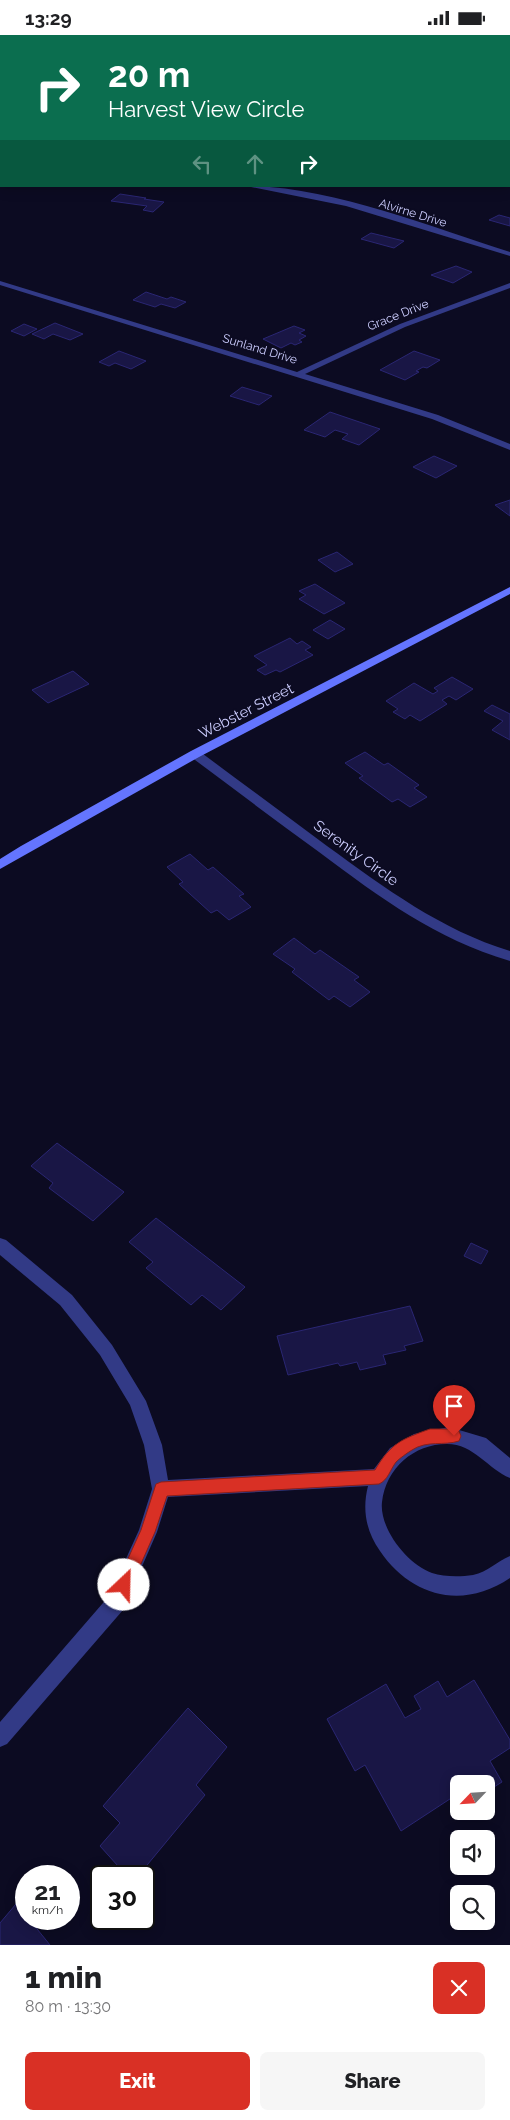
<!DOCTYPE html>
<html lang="en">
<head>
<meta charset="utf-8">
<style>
  body { margin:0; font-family:Raleway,sans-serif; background:#f6f6f6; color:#202124; height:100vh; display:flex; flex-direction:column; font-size:19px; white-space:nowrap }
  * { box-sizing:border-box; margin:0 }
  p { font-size:16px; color:#757577 }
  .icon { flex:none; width:28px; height:28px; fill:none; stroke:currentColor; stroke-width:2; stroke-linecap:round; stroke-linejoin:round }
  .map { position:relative; height:1910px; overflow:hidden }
  .drawer { display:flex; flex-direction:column; background:#fff; flex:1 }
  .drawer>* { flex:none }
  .guide { position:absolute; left:0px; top:0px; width:510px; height:152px; box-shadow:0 2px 12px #0003; background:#0b6e4f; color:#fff; overflow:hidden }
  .needle { width:32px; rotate:245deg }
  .controls { position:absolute; left:450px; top:1740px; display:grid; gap:10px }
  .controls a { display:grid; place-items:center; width:45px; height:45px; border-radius:8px; background:#fff; box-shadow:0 2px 12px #0003; font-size:25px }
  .speed { position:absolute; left:15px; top:1830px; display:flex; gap:10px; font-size:25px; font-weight:700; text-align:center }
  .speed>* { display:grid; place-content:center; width:65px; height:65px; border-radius:50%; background:#fff; box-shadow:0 2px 12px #0003; line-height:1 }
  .speed small { font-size:12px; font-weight:400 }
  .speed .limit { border:2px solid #111; border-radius:8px; background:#fff; color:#111 }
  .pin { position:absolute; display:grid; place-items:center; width:42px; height:42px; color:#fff; margin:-51px -21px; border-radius:50% 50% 50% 0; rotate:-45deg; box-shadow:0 0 5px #0007 }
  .pin .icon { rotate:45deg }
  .me { position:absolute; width:55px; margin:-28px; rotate:24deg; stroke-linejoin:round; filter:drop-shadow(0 0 4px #0008) }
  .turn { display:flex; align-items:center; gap:18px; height:105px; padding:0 25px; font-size:22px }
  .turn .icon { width:65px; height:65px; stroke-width:2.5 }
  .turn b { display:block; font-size:35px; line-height:42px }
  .lanes { display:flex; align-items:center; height:48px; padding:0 25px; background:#0003; justify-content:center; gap:25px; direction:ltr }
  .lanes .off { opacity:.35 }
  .round { display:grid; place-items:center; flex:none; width:52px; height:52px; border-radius:8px; background:#f6f6f6 }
  .head { display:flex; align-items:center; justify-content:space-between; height:85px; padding:0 25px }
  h1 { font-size:30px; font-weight:800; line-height:38px }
  .cta { display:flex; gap:10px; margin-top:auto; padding:10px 25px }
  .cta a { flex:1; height:58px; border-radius:8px; background:#d93025; color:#fff; font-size:20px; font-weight:800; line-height:58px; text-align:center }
  .cta a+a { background:#f6f6f6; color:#202124 }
  .status { display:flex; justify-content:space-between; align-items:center; height:35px; padding:0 25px; background:#fff; direction:ltr }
  .status svg { height:14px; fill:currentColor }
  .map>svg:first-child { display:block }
</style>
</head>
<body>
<div class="status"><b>13:29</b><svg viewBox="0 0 49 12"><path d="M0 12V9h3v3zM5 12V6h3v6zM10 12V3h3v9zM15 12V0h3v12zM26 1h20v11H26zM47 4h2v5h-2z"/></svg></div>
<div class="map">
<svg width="510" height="1910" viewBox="0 0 510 1910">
  <rect width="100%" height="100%" fill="#0c0b22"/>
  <g fill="#191645" stroke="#2a2673">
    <polygon points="120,159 146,163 144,164 164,167 153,177 143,175 147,171 111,166"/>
    <polygon points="499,180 510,183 510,191 489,185"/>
    <polygon points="371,198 404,206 394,213 361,204"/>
    <polygon points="456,231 472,237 453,248 431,240"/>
    <polygon points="146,257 167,264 171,262 186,267 175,273 161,269 155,272 133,265"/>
    <polygon points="55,288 83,299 70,305 53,299 44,304 32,299"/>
    <polygon points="24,289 37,294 24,301 11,296"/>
    <polygon points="294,291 305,295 299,298 306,301 299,305 302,307 295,310 291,308 281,313 263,304"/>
    <polygon points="119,316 146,326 131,334 115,328 109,331 99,327"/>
    <polygon points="414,316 440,325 427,333 423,332 416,336 419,337 405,345 380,335"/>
    <polygon points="242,352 272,361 259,370 230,361"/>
    <polygon points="330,377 380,394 359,410 342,404 348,399 335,395 325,402 304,395"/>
    <polygon points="434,421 457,431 436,443 413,432"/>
    <polygon points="510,465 510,481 495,470"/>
    <polygon points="337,517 353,529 335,537 318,525"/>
    <polygon points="315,549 345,568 324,579 299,564 306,560 299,556"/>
    <polygon points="330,585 345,594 328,604 313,595"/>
    <polygon points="290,603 297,609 302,606 311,612 305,615 313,620 280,637 276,635 265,640 257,635 267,630 254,621"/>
    <polygon points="73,636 89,649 48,668 32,655"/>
    <polygon points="452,642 473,654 456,665 449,661 442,665 447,669 420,686 410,680 405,684 393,677 398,674 386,666 414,648 433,659 438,656 434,653"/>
    <polygon points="492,670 510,679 510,705 492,695 503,686 484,676"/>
    <polygon points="365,717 384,730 388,728 419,750 414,753 427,762 410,772 398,764 392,767 359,743 363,741 345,728"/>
    <polygon points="190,819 208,835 213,832 244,859 239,861 251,872 229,885 217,875 211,878 179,849 183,847 167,832"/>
    <polygon points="294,903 315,919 320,915 359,942 354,945 370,957 350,972 334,961 329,965 292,937 295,934 273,919"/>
    <polygon points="57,1108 124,1157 93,1186 49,1153 53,1148 31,1131"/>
    <polygon points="156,1183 245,1252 221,1275 202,1260 191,1270 146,1233 153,1227 129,1207"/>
    <polygon points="471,1208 488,1216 481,1229 464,1221"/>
    <polygon points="410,1271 423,1306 404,1311 406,1315 383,1320 386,1329 360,1335 357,1327 340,1331 338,1328 288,1340 277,1301"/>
    <polygon points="474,1645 510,1705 510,1713 490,1726 502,1747 486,1757 486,1749 459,1749 459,1765 456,1760 401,1796 365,1730 355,1736 327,1684 386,1649 405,1683 421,1674 414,1661 438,1646 447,1662"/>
    <polygon points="188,1673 227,1712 196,1750 205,1760 138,1841 127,1841 100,1811 120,1788 103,1771"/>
    <polygon points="16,1869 26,1881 26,1884 29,1884 50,1910 0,1910 0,1888"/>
  </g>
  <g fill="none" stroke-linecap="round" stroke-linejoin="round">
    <g fill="#323a86" fill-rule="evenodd">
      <rect x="0" y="111" width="1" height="4"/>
      <path d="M 246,151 C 329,151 430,192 510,217 L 510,221 L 346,171 Z"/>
      <polygon points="0,246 297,337 400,289 510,248 510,253 405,292 305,339 438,380 510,409 510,415 432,384 0,250"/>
      <path d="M 195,715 L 199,716 C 242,748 284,779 327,811 C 385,853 441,895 510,916 L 510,926 C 434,903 382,864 319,817 C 276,786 234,754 191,722 L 189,719 Z"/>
      <path d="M 0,1203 L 6,1205 L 72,1260 L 112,1310 L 146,1366 L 162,1410 L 168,1445 L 374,1434 L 390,1413 L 414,1399 L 449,1392 L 486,1403 L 510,1423 L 510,1443 C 488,1434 474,1409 447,1409 C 414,1409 386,1433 382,1467 C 379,1493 407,1529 432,1538 C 444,1542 460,1542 473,1540 C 488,1537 497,1526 510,1521 L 510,1543 C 463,1575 411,1562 380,1516 C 366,1496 362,1475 368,1451 L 168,1462 L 157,1497 L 123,1575 L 7,1709 L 0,1712 L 0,1687 L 109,1561 L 139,1495 L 152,1454 L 144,1410 L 130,1370 L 100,1320 L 60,1270 L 0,1220 Z"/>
    </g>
    <polygon fill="#6475ff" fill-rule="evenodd" points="510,552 510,559 199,722 0,834 0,824 21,811 191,716"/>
  </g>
  <path fill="#d93025" stroke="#8d1f18" d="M 430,1394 L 454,1394 L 459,1396 L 461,1401 L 459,1406 C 444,1411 427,1405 412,1415 C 407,1418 400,1423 396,1427 C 390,1435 388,1445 379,1449 L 167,1461 L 155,1497 L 129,1556 L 124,1558 L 118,1556 L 116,1550 L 141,1495 L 156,1449 L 161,1447 L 375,1435 C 391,1408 402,1404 430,1394 Z"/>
  <g text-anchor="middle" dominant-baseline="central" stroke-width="4" stroke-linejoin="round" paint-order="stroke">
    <g font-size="12" fill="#cdceff" stroke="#0c0b22">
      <text transform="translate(413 178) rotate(17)">Alvirne Drive</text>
      <text transform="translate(398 280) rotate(-22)">Grace Drive</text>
      <text transform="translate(260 314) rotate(17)">Sunland Drive</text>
    </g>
    <g font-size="15" fill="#cdceff" stroke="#0c0b22">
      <text transform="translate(246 676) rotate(-27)">Webster Street</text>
      <text transform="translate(356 818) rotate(36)">Serenity Circle</text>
    </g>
  </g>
</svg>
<div class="controls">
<a><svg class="needle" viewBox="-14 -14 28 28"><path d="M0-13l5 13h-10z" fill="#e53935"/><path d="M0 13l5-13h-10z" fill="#757577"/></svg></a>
<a><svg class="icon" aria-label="sound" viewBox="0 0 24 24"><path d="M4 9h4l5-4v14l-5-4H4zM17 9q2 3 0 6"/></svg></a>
<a><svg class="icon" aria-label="search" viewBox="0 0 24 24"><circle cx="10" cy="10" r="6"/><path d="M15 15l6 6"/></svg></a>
</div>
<div class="speed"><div>21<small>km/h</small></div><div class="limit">30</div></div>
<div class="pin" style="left:454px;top:1401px;background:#d93025"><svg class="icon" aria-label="arrive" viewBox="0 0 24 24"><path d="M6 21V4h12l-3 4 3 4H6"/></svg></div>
<svg class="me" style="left:124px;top:1550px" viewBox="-20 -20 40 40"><circle r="19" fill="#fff"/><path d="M0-13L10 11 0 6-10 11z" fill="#d93025"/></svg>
<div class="guide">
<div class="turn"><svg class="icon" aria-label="right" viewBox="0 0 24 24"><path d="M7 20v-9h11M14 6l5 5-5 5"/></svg><div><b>20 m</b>Harvest View Circle</div></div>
<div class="lanes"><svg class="icon off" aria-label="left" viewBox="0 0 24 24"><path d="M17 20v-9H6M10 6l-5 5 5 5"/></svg><svg class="icon off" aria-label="ahead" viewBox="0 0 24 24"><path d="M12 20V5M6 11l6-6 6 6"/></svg><svg class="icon" aria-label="right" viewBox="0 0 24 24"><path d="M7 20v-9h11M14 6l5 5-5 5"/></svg></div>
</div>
</div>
<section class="drawer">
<div class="head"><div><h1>1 min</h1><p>80 m · 13:30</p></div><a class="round" style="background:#d93025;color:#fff"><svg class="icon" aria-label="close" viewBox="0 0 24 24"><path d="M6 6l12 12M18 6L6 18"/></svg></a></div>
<div class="cta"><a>Exit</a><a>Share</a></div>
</section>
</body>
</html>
